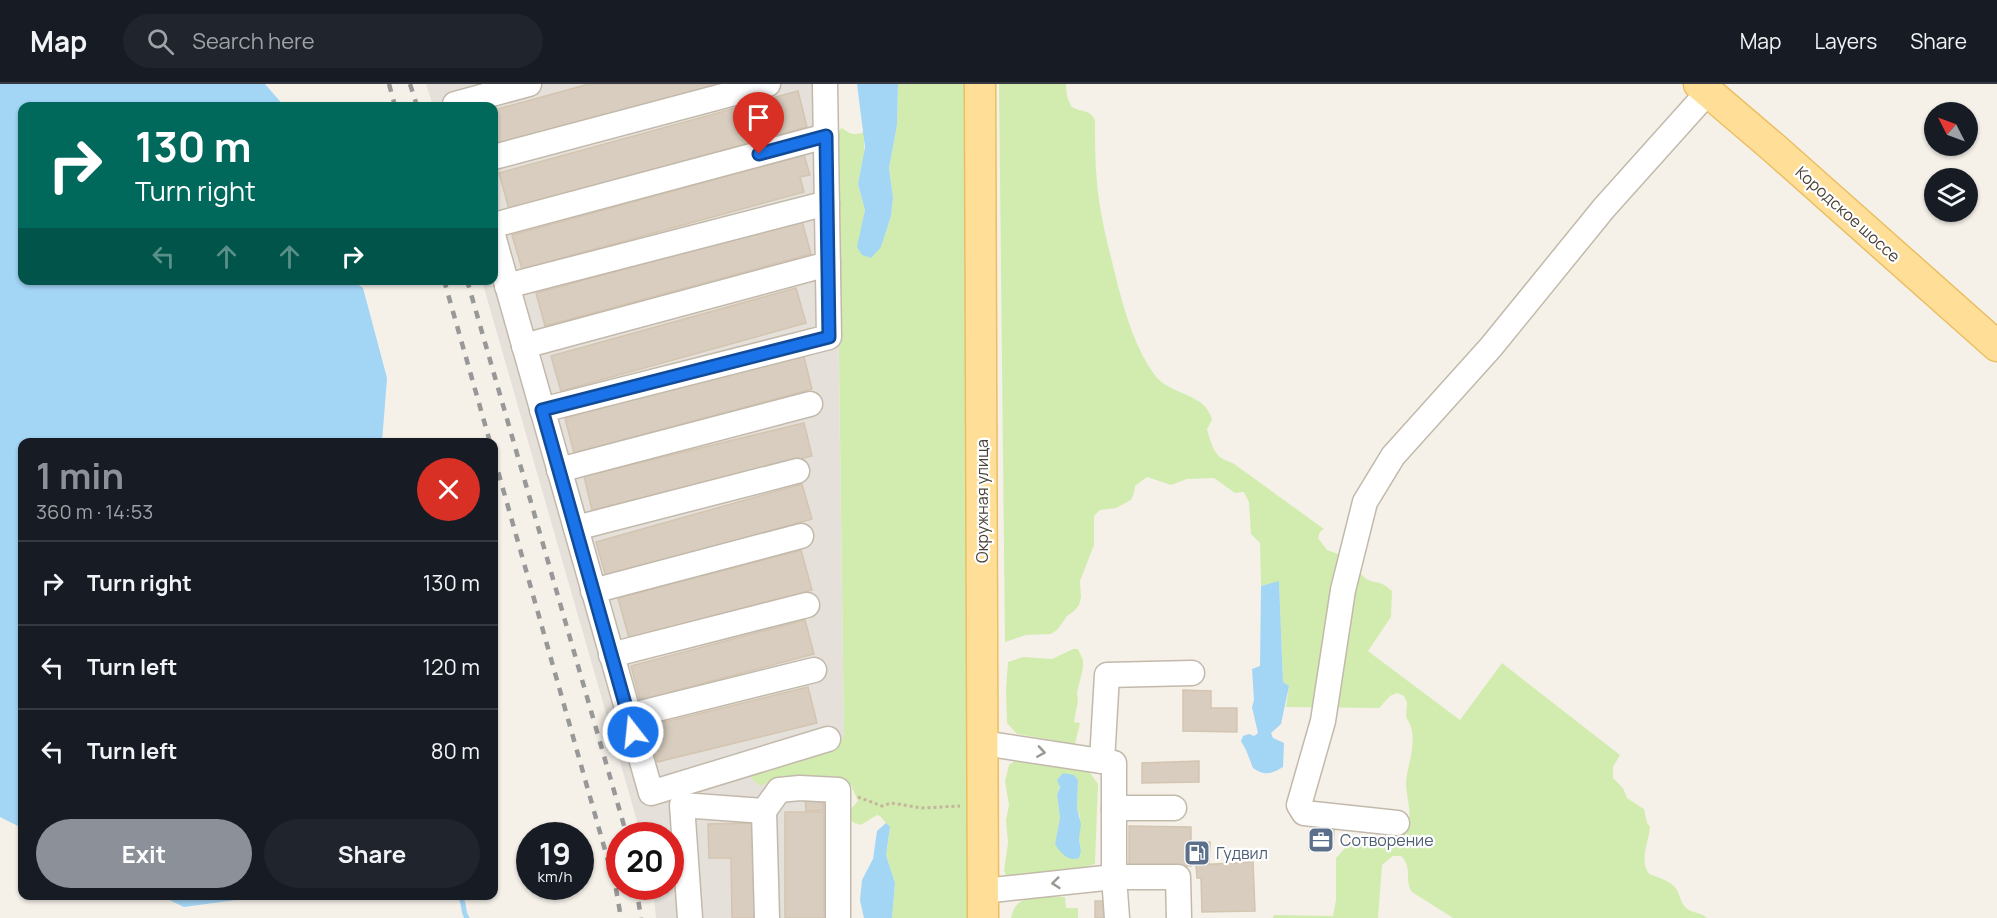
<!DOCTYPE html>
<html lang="en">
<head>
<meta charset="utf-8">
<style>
  body { margin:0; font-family:Manrope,sans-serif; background:#20242c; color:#f1f3f6; height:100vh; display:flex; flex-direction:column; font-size:22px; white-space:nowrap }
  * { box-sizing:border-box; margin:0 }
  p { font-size:20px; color:#9ea1a6 }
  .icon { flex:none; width:33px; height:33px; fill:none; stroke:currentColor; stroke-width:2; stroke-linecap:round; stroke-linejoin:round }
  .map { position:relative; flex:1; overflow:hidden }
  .details { position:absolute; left:18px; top:354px; width:480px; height:462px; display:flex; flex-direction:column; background:#171b24; border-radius:12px; box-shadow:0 2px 4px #0004 }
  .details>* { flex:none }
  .banner { position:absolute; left:18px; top:18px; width:480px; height:183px; border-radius:12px; box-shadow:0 2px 4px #0004; background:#00695c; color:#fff; overflow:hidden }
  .needle { width:39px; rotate:312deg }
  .tools { position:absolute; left:1924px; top:18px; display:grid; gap:12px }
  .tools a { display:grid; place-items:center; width:54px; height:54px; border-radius:50%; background:#171b24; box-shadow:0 2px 4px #0004; font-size:30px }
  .speed { position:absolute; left:516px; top:738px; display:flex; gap:12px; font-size:30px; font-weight:700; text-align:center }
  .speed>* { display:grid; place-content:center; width:78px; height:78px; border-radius:50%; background:#171b24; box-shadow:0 2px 4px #0004; line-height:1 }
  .speed small { font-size:15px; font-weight:400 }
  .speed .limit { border:9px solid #d22; background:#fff; color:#111 }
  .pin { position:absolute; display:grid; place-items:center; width:51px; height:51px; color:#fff; margin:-62px -26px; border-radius:50% 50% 50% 0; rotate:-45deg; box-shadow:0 0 6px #0007 }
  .pin .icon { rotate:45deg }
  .me { position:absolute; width:66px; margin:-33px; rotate:344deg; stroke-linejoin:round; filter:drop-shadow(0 0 4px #0008) }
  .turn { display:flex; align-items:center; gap:21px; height:126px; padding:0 18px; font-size:27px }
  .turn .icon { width:78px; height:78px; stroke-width:2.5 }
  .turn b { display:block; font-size:42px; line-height:51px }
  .lanes { display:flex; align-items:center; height:57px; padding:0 18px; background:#0003; justify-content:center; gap:30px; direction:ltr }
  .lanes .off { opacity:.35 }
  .round { display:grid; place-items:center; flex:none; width:63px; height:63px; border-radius:32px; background:#20242c }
  .summary { display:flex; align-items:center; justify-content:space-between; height:102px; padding:0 18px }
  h1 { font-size:36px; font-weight:700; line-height:45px; color:#8c9099 }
  .button { display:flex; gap:12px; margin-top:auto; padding:12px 18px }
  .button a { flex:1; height:69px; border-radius:36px; background:#8c9099; color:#fff; font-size:24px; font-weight:700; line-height:69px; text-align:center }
  .button a+a { background:#20242c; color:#f1f3f6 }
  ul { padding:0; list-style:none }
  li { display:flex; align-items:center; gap:18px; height:84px; padding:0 18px; border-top:2px solid #363941 }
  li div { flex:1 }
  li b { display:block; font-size:22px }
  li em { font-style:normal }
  header { display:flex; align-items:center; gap:36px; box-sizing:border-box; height:84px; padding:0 30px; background:#171b24; border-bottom:2px solid #363941 }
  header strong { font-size:28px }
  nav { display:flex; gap:33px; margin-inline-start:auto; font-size:21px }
  .search { width:420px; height:54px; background:#20242c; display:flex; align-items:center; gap:15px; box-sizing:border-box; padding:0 21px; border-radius:33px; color:#9ea1a6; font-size:22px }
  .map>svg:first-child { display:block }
</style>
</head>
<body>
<header>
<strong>Map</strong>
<div class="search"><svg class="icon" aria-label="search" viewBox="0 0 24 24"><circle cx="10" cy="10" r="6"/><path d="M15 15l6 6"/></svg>Search here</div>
<nav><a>Map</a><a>Layers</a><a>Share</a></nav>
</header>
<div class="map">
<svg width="1997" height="834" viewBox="0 0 1997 834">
  <rect width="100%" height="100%" fill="#f5f1e9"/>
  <polygon fill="#e5e0da" points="426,0 835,0 844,654 834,661 818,666 765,700 775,695 780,696 795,692 810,696 835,692 845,696 847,834 656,834 653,803 670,802 670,752 641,751 482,197 494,196 494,22 433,22"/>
  <g fill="#d2ecb0" fill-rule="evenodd">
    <path d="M 898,0 L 964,0 L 968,834 L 892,834 L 895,799 L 886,771 L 890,744 L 880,732 L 877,731 L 861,741 L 854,739 L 849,734 L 850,726 L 858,717 L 851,701 L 845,696 L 834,692 L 810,696 L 795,692 L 785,696 L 775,695 L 760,702 L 752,695 L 752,690 L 839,657 L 844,654 L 836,48 L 842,44 C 850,50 854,52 864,48 L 864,69 L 858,100 L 865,126 L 862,142 L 881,163 L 891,132 L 893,114 L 889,84 L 897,41 Z"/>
    <path d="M 999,0 L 1066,0 L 1067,12 L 1071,22 C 1079,29 1090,24 1095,36 C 1095,57 1095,78 1097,99 C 1100,134 1110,168 1118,202 C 1126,232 1136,265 1154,290 C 1169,312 1206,308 1212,336 L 1207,345 C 1210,355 1213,370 1223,375 C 1228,378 1233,378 1237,382 L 1324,445 L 1320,448 L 1318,454 L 1327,466 L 1341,471 L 1366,495 C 1378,501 1379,495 1392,507 L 1391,533 L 1368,567 L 1460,636 L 1502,579 L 1620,671 L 1613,683 L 1613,694 L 1623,704 L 1627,714 L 1644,725 L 1647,739 L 1650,743 C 1649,758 1639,776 1649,790 C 1659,794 1670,796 1677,806 C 1680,812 1681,819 1686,824 C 1691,829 1701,828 1707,834 L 1453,834 L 1412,808 C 1404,796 1413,783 1401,772 L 1393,772 L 1382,781 L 1378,834 L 1273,834 L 1274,831 L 1333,832 L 1336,816 L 1336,774 L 1345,764 L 1360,753 L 1388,756 L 1398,750 L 1408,741 C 1412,726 1406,713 1406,698 C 1408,677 1420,653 1406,633 L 1407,619 L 1404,612 L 1397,609 L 1390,612 L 1379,624 L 1286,623 L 1289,602 L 1283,598 L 1279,498 L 1261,502 L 1260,459 L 1251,450 L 1249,418 L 1244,408 L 1235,409 L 1214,394 L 1187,395 L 1171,401 L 1147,393 L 1135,402 L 1134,409 L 1131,416 L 1116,424 L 1100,426 L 1094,432 L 1094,461 L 1080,497 L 1081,513 L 1079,521 L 1074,527 L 1067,532 L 1058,545 L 1051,550 L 1026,551 L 1005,558 Z"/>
    <polygon points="1073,565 1078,565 1083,576 1083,584 1077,609 1078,617 1074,638 1080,639 1075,660 1017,650 1007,639 1006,605 1008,578 1023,573 1052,575"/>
    <path d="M 1016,676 L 1088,686 L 1098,700 L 1095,780 L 1078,785 L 1074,788 L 1007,794 L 1004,787 L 1008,759 L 1006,736 L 1009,721 L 1005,697 L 1009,681 ZM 1078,696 L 1077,724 L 1080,732 L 1079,755 L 1081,767 L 1055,761 L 1060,734 L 1057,711 L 1060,701 Z"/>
    <path d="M 1065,813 L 1066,824 L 1078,824 L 1078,834 L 1011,834 C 1016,806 1043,814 1065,813 Z"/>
  </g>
  <g fill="#a3d5f5">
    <polygon points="0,0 265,0 284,22 22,22 22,196 353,197 363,204 387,294 382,358 22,358 22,744 0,733"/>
    <polygon points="857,0 898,0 897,41 889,84 893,114 891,132 881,163 871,174 862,171 857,163 865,126 858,100 865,63"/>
    <path d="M 1279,497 L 1283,598 L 1289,602 L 1281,640 L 1271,649 L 1273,654 L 1284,659 L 1283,683 C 1272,690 1264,692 1253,684 L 1246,666 L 1241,657 L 1243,652 L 1249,650 L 1254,652 L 1258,649 L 1252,623 L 1254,616 L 1252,585 L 1260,582 L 1261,502 Z"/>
    <path d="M 1063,689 L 1074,691 L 1078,696 L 1077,724 L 1081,740 L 1079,755 L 1081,767 L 1079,774 C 1069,778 1060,769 1055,760 L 1060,734 L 1057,711 L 1060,703 L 1057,696 Z"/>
    <polygon points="886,739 890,743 886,771 895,799 892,834 864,834 860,816 862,796 873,775 877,747"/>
    <polygon points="161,812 266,812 184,823"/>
  </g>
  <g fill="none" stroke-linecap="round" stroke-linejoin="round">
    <path stroke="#a3d5f5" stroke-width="5" d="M 460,812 C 465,819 462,827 467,834"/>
  </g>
  <g fill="#d8cdbe" stroke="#d3c5b0" stroke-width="1.5">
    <polygon points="589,0 719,0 494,62 494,26"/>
    <polygon points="798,7 807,43 509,125 499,89"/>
    <polygon points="804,71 810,91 800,93 804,108 522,185 512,151"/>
    <polygon points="802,137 811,170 545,242 536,209"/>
    <polygon points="796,204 806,239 561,307 551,272"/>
    <polygon points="803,269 812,305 574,369 565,334"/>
    <polygon points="804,339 812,372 592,426 584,392"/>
    <polygon points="802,400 812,435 606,493 596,458"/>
    <polygon points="801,466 812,506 629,554 618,514"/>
    <polygon points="805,536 814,570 640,616 631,582"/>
    <polygon points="808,603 817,639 657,678 648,642"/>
    <polygon points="1183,606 1211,607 1211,624 1237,624 1237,648 1183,647"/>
    <polygon points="1199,677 1199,698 1142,699 1142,679"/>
    <polygon points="805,712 823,712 824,726 806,727"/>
    <rect x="785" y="728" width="39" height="106"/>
    <polygon points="754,739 756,834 732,834 731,774 709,774 708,740"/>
    <polygon points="1129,742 1191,743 1191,782 1129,781"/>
    <polygon points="1334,746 1333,765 1309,766 1309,747"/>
    <polygon points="1210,758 1209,781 1192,781 1192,759"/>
    <polygon points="1253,778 1255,827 1202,828 1201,794 1197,794 1196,781"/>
    <rect x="1095" y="817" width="15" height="17"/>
  </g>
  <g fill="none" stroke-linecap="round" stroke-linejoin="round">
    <g stroke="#c2b9ab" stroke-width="27">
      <g id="minor">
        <polyline points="455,20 529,0"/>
        <polyline points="494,73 768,0"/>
        <polyline points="494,141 826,52"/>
        <polyline points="494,155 651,709 828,655"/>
        <polyline points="507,202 827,119"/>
        <polyline points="524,262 828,180"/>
        <polyline points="542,326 829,253 825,0"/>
        <polyline points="559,386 810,320"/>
        <polyline points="576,444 797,387"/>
        <polyline points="593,507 801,452"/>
        <polyline points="611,571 807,521"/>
        <polyline points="629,632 814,586"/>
        <polyline points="983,659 1114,679 1114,793 1117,834"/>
        <polyline points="1102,677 1107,591 1192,589"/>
        <polyline points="1114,724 1174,724"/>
        <polyline points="764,727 767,834"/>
        <polyline points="1397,739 1304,729 1299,721 1323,637 1343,506 1365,418 1393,372 1491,263 1604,124 1708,8"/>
        <polyline points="983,807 1114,793 1178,793 1179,834"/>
        <polyline points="690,834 682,721 764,727 779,706 800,704 838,706 838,834"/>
      </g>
    </g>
    <g stroke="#ebbe61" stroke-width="33">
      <g id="major">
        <polyline points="980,0 983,834"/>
        <polyline points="1699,0 1774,64 1997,262"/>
      </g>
    </g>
    <polyline stroke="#c4b59b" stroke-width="3" stroke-dasharray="3 3" stroke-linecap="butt" points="858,713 882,722 891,719 922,724 960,722"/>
    <use href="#minor" stroke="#fff" stroke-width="24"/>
    <use href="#major" stroke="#ffdf98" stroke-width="30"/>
    <g stroke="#989898" stroke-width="4.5" stroke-dasharray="8 8" stroke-linecap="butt">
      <polyline points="389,0 395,22"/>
      <polyline points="410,0 417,22"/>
      <polyline points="444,196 490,358"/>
      <polyline points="467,196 627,752"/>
      <polyline points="494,373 616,805 621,834"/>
      <polyline points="636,802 641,834"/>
    </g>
  </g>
  <defs><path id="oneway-chevron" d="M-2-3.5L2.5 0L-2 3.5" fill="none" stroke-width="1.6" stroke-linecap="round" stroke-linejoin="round" transform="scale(1.5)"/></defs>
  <g stroke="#9b9791">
    <use href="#oneway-chevron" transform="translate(1041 668) rotate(9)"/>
    <use href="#oneway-chevron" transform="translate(1056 799) rotate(174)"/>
  </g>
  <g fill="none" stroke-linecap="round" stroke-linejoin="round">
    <g stroke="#114b97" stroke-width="15">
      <polyline id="route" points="633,648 542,326 829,253 826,52 759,70"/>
    </g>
    <use href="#route" stroke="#1a73e8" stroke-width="10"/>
  </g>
  <defs>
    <g id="office-square" transform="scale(1.35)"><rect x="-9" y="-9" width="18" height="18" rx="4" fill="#5c6f8a" stroke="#fff"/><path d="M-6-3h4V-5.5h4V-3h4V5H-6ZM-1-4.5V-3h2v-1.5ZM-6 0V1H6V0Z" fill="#fff"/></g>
    <g id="fuel-square" transform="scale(1.35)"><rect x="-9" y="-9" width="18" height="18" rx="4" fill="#5c6f8a" stroke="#fff"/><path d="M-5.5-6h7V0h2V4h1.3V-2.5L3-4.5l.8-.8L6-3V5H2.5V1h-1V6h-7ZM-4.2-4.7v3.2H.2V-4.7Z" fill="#fff"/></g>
  </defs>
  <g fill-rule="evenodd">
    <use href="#office-square" x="1321" y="756"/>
    <use href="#fuel-square" x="1197" y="769"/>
  </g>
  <g text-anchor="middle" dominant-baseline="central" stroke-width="4.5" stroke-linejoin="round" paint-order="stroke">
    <g font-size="16" fill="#4a4237" stroke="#fff">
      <text transform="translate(1848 130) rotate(42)">Кородское шоссе</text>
      <text transform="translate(982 417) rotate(-90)">Окружная улица</text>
    </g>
    <g font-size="16" fill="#4e5e75" stroke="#fff" text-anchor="start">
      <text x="1340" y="756">Сотворение</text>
      <text x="1216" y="769">Гудвил</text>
    </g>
  </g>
</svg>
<div class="tools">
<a><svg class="needle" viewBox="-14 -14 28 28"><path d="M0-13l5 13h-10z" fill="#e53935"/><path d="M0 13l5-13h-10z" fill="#9ea1a6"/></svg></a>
<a><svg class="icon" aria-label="layers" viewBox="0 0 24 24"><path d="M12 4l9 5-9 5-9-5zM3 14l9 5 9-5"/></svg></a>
</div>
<div class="speed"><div>19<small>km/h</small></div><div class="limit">20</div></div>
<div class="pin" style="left:759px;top:70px;background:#d93025"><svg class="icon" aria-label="arrive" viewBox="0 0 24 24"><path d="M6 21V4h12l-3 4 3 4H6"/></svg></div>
<svg class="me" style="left:633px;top:648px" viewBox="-20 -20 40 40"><circle r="17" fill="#1a73e8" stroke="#fff" stroke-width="3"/><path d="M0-11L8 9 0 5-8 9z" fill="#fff"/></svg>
<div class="banner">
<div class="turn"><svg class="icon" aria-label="right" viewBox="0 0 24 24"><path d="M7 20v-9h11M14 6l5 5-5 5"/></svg><div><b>130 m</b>Turn right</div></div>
<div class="lanes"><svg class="icon off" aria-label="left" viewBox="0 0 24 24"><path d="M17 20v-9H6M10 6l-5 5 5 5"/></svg><svg class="icon off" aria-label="ahead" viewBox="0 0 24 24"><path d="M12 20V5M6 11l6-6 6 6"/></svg><svg class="icon off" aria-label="ahead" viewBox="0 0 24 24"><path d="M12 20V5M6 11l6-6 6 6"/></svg><svg class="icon" aria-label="right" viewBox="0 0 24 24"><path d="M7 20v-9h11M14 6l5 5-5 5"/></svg></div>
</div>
<section class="details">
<div class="summary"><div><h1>1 min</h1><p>360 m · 14:53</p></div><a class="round" style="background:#d93025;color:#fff"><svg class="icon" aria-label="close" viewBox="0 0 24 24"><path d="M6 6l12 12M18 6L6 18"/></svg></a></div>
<ul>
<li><svg class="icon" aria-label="right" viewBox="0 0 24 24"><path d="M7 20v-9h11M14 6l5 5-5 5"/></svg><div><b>Turn right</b></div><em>130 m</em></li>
<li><svg class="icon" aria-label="left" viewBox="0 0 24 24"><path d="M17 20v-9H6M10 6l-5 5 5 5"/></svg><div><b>Turn left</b></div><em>120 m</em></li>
<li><svg class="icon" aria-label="left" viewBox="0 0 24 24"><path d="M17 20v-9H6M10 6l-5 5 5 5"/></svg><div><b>Turn left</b></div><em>80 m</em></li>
</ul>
<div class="button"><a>Exit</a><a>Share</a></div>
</section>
</div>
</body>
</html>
